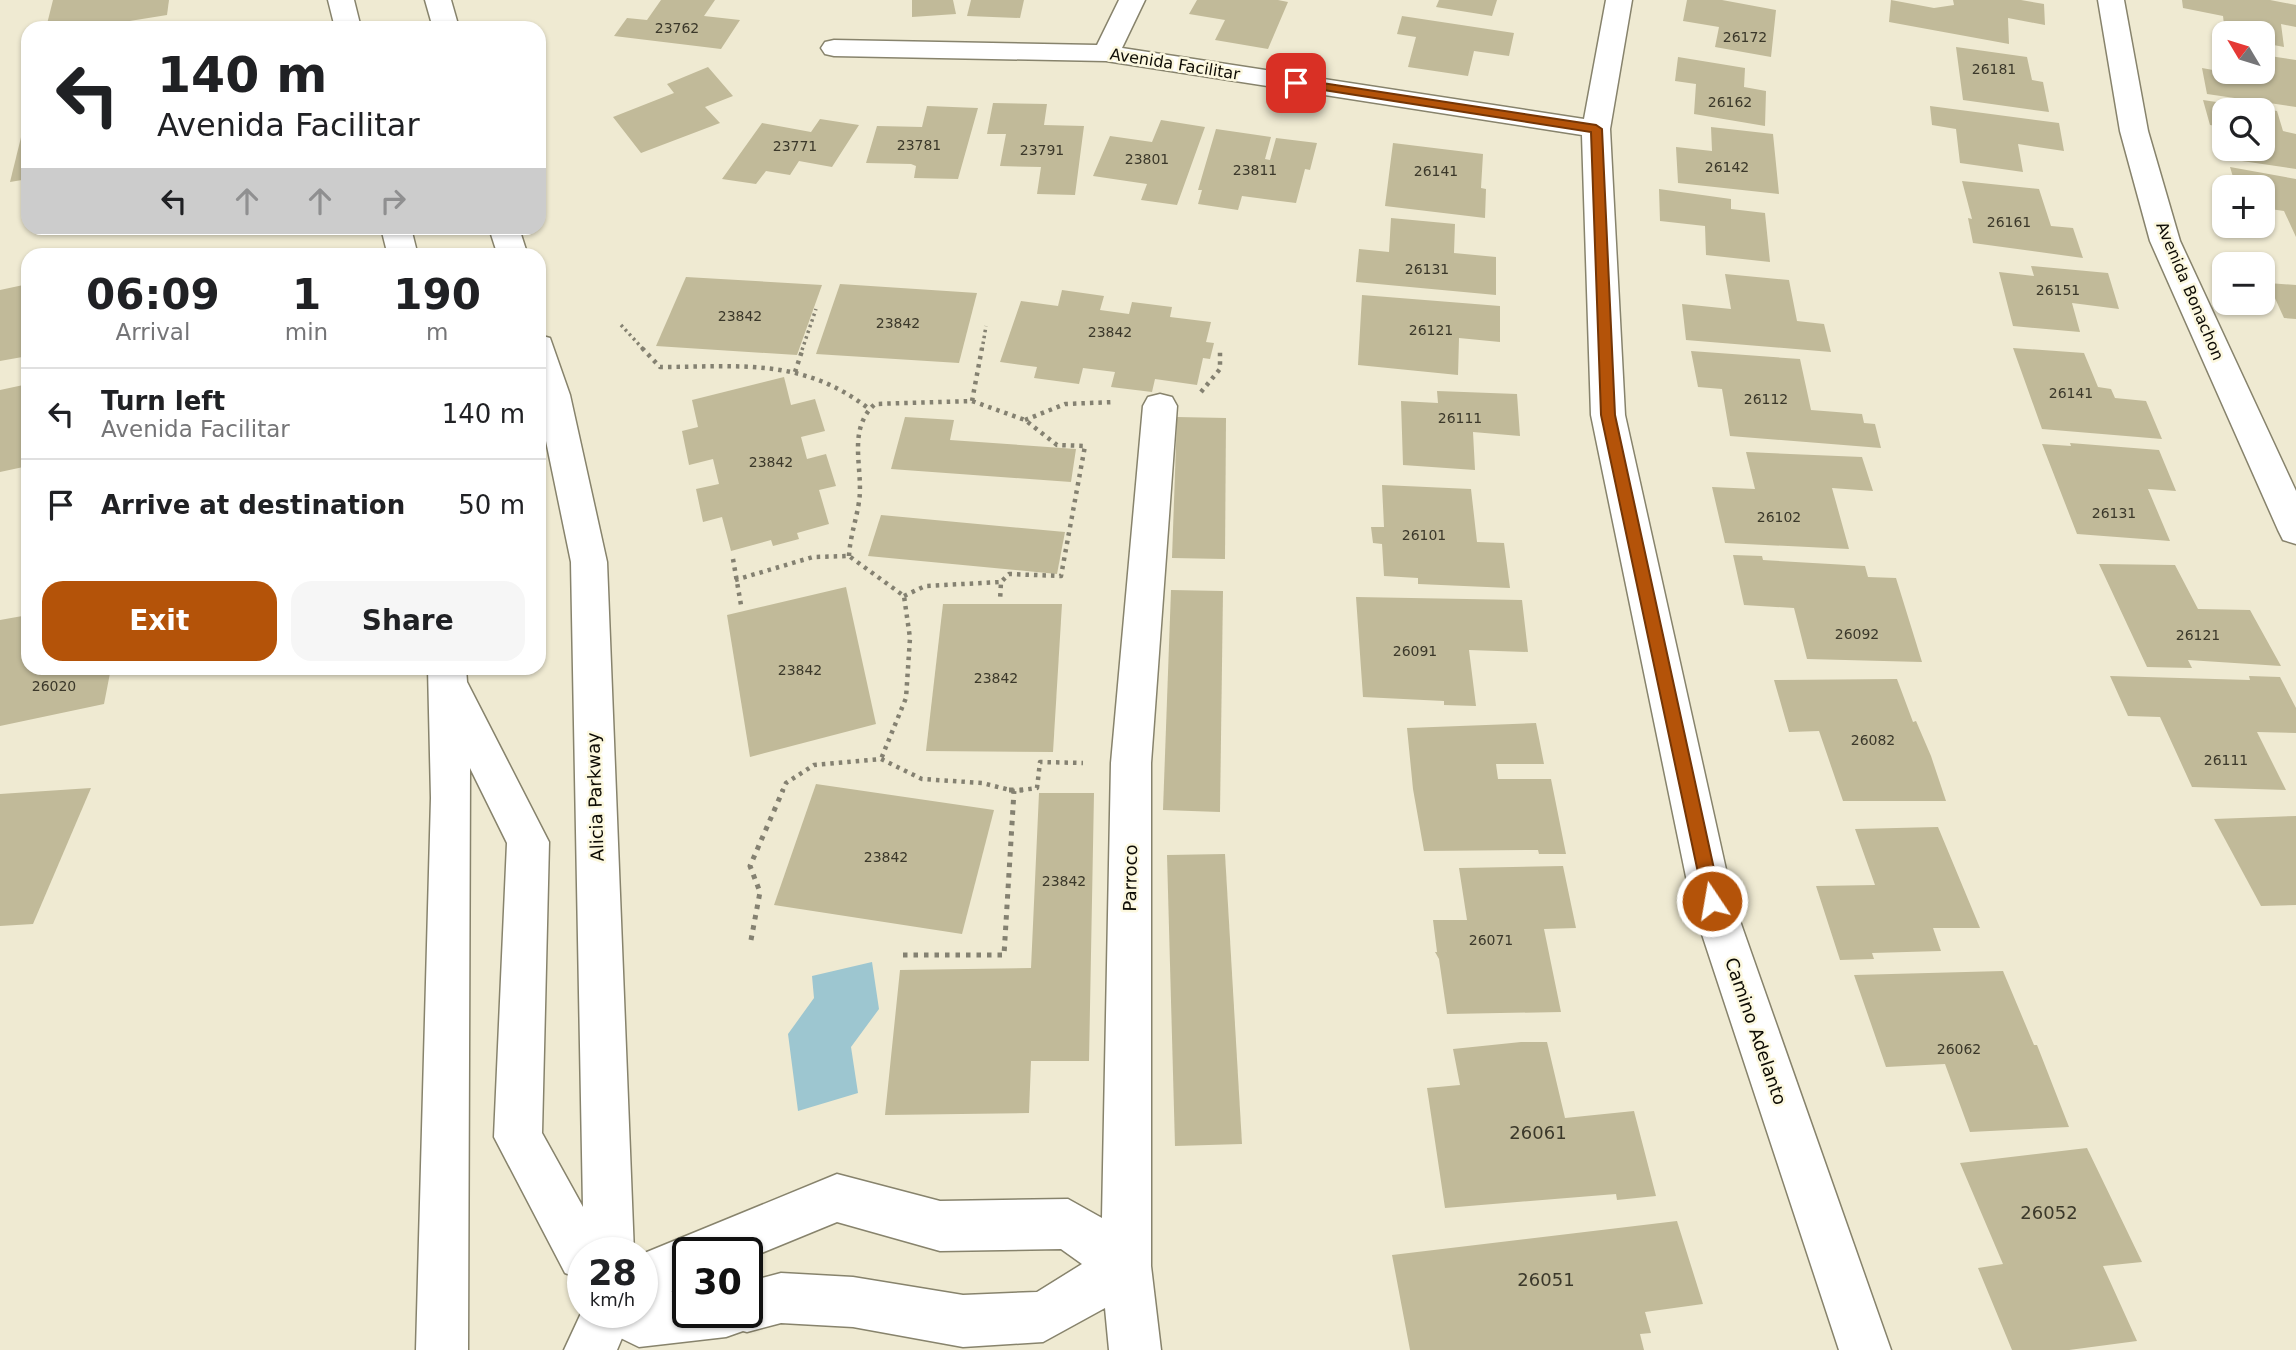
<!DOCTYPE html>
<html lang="en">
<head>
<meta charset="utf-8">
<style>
  body { margin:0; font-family:"DejaVu Sans",sans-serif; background:#f6f6f6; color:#202124; height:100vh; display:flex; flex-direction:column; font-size:26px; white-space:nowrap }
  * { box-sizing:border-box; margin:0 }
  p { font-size:23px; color:#757577 }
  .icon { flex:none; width:38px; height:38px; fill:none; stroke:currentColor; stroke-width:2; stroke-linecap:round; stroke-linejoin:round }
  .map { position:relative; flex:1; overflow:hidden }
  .side { position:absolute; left:21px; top:248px; width:525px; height:427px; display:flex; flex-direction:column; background:#fff; border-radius:21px; box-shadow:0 2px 5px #0004 }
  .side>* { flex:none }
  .guide { position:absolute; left:21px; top:21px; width:525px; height:214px; border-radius:21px; box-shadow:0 2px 5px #0004; background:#fff; color:#202124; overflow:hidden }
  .needle { width:46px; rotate:308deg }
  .fabs { position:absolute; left:2212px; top:21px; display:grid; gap:14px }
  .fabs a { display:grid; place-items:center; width:63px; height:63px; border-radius:14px; background:#fff; box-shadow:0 2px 5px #0004; font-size:35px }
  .speed { position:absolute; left:567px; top:1237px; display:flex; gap:14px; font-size:35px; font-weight:700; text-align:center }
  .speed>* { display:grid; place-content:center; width:91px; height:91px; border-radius:50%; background:#fff; box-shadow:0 2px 5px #0004; line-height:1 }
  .speed small { font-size:18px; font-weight:400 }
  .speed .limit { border:4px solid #111; border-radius:10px; background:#fff; color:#111 }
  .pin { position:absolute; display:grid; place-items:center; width:60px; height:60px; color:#fff; margin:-30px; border-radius:14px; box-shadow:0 4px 10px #0006 }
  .me { position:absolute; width:77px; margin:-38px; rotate:348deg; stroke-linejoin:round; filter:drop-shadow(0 0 5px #0008) }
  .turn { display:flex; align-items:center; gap:24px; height:147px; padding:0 21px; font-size:32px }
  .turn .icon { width:91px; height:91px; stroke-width:2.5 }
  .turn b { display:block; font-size:49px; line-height:60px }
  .lanes { display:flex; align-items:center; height:66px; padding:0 21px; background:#0003; justify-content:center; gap:35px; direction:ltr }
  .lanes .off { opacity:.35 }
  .eta { display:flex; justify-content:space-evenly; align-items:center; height:119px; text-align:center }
  .eta b { font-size:42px; font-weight:700; line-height:49px }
  .button { display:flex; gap:14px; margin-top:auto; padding:14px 21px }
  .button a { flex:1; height:80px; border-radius:21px; background:#b45309; color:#fff; font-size:28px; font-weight:700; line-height:80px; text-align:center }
  .button a+a { background:#f6f6f6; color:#202124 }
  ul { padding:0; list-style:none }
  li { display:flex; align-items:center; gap:21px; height:91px; padding:0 21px; border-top:2px solid #e0e0e0 }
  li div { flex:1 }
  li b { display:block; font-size:26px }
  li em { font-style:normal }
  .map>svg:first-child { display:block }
</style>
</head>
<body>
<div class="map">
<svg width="2296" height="1350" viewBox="0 0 2296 1350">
  <rect width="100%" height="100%" fill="#efead2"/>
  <polygon fill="#9dc6d0" points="872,962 879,1009 851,1047 858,1093 798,1111 788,1034 814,998 812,976"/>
  <g fill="#c1ba99">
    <polygon points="53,0 169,0 167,15 86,28 46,28"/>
    <polygon points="661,0 715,0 704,16 740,20 721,49 614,36 627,18 647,20"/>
    <polygon points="912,0 953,0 956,14 912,17"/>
    <polygon points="971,0 1024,0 1020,18 967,16"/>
    <polygon points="1197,0 1278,0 1288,2 1268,49 1215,40 1225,20 1189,14"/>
    <polygon points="1439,0 1497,0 1492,16 1436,7"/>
    <polygon points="1687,0 1722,0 1776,10 1771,57 1715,47 1719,27 1683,21"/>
    <polygon points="1891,0 1934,8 1954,5 1953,0 2021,0 2044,4 2045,25 2008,18 2009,44 1889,22"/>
    <polygon points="2182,0 2270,0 2296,5 2296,27 2281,24 2284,47 2263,43 2263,33 2225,33 2223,16 2183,8"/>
    <polygon points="1402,16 1514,33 1509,56 1474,51 1468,76 1408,67 1416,37 1397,34"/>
    <polygon points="1956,47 2027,57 2032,80 2043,82 2049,112 1963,100"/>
    <polygon points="2263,55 2296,60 2296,107 2207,94 2202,68 2240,75 2239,72 2263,72"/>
    <polygon points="1678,57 1745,68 1744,87 1766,91 1765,126 1694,114 1696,84 1675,81"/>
    <polygon points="708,67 733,96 705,107 720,123 641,153 613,117 674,93 667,84"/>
    <polygon points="2203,100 2277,111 2283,131 2296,134 2296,169 2235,160 2232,149 2263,149 2263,109 2224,110 2224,127 2210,125"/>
    <polygon points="993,103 1047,104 1044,125 1084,126 1075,195 1037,194 1041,167 1000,166 1006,134 987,134"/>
    <polygon points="927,106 978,108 958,179 914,178 916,166 911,164 866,163 877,126 922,127"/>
    <polygon points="1930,106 2059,123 2064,151 2018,144 2023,172 1960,163 1956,129 1932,125"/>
    <polygon points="27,113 28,179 10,182"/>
    <polygon points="820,119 859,125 832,167 799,161 790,175 766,171 756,184 722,179 762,123 811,132"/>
    <polygon points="1161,120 1205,127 1177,205 1141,200 1147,184 1093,176 1110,136 1152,142"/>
    <polygon points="1711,127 1773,134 1779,194 1678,183 1676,147 1712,151"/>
    <polygon points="1216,129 1271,137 1265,159 1270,160 1276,138 1317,143 1310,170 1305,169 1296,203 1242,196 1238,210 1198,204 1202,190 1198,190"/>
    <polygon points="1393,143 1483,154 1481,188 1486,189 1485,218 1385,206"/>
    <polygon points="2230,167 2296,179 2296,237 2284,211 2263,208 2263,187 2236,187"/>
    <polygon points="1962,181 2039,189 2051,226 2073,228 2083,258 1973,243 1968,218 1972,219"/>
    <polygon points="1659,189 1731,199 1731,209 1765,213 1770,262 1706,255 1705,226 1660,221"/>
    <polygon points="1391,218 1455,224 1454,253 1496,257 1496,295 1356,282 1359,249 1389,252"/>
    <polygon points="2031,266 2108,273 2119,309 2072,303 2080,332 2013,326 1999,272 2034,276"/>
    <polygon points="1725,274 1789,280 1797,321 1824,324 1831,352 1686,340 1682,304 1731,309"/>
    <polygon points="686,277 822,285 797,355 656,346"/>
    <polygon points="2268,283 2296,285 2296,319 2284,318"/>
    <polygon points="28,284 28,356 0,361 0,290"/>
    <polygon points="840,284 977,293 959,363 816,354"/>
    <polygon points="1062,290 1104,296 1100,310 1129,314 1132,302 1172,307 1170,317 1211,322 1206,342 1214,343 1210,359 1203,358 1197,385 1155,379 1152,392 1111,387 1115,372 1083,368 1079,384 1034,378 1037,367 1000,362 1021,301 1058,306"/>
    <polygon points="1362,295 1500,306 1500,342 1459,338 1458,375 1358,365"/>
    <polygon points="2013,348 2084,353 2098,387 2111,389 2115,398 2146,401 2162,439 2042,429"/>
    <polygon points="1691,351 1800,359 1811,410 1862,414 1864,423 1875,424 1881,448 1730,436 1722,389 1698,387"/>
    <polygon points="784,377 791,405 815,399 825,431 801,437 807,459 826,454 836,486 819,490 829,524 797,533 799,539 773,546 771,540 731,551 722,517 703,522 696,489 719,484 713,459 689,465 682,431 698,427 692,400"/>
    <polygon points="28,384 28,466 0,472 0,390"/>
    <polygon points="1437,391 1517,394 1520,436 1473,432 1475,470 1403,465 1401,401 1438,403"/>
    <polygon points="905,417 954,420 950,440 1076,449 1071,482 891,469"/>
    <polygon points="1177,417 1226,418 1225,559 1172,558"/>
    <polygon points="2070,443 2159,450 2176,491 2148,489 2170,541 2077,534 2042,444 2071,446"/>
    <polygon points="1746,452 1862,457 1873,491 1832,488 1849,549 1725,543 1712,487 1755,489"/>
    <polygon points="1382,485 1471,489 1477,542 1504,543 1510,588 1418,584 1418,578 1384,576 1382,544 1373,543 1371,527 1384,527"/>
    <polygon points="881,515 1065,532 1057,574 868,556"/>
    <polygon points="1733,555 1762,556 1763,560 1865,566 1868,577 1896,578 1922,662 1807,659 1794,608 1744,605"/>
    <polygon points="2099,564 2175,565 2198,609 2250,610 2281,666 2188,660 2192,668 2147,667"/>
    <polygon points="846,587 876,724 750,757 727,615"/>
    <polygon points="1171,590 1223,591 1220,812 1163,810"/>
    <polygon points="1356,597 1522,600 1528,652 1469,650 1476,706 1444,705 1444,701 1363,697"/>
    <polygon points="943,604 1062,604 1053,752 926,751"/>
    <polygon points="28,615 28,668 111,668 104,704 0,726 0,620"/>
    <polygon points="2110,676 2250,680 2249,676 2280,677 2296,708 2296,733 2257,732 2286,790 2192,787 2160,717 2128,716"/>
    <polygon points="1897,679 1913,722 1916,721 1931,756 1946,801 1843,801 1819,731 1789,732 1774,680"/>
    <polygon points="1536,723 1544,764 1496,764 1498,779 1551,779 1566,854 1539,854 1538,850 1424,851 1413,789 1407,728"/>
    <polygon points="816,784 994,810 962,934 774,905"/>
    <polygon points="91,788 33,924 0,926 0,794"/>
    <polygon points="1039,793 1094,793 1089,1061 1031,1061 1029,1113 885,1115 900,970 1031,968"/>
    <polygon points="2296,816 2296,905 2261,906 2214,819"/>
    <polygon points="1938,827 1980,928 1933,928 1941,951 1872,953 1874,959 1840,960 1816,886 1875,885 1855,829"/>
    <polygon points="1225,854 1242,1144 1175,1146 1167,855"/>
    <polygon points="1563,866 1576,928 1544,929 1561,1012 1447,1014 1439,959 1435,952 1437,952 1433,920 1467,920 1459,868"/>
    <polygon points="2003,971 2034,1045 2037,1045 2069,1127 1970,1132 1945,1064 1886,1067 1854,975"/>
    <polygon points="1521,1042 1547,1042 1565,1118 1634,1111 1656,1196 1617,1200 1616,1194 1445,1208 1427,1088 1460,1085 1453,1049"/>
    <polygon points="2087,1148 2142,1262 2103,1266 2137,1341 2069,1350 2012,1350 1978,1268 2003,1264 1960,1163"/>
    <polygon points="1677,1221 1703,1304 1645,1312 1651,1333 1640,1334 1644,1350 1410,1350 1392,1255"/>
  </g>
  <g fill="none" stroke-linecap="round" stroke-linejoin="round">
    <g stroke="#87836c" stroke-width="3">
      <g id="minor">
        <polygon points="1119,0 1145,0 1122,48 1584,119 1606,0 1632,0 1610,129 1625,415 1733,901 1891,1350 1839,1350 1691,901 1591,415 1582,135 1106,61 834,56 825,54 821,48 825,42 834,40 1097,45"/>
        <polygon points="2098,0 2124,0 2148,131 2180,241 2296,491 2296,544 2283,540 2278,530 2150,241 2120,131"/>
        <path d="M 1160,394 L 1172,397 L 1177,406 L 1151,763 L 1151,1266 L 1161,1350 L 1109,1350 L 1105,1308 L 1043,1342 L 963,1347 L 853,1327 L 781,1323 L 747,1332 L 743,1331 L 726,1337 L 639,1347 L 604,1330 L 597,1312 L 642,1312 L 642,1254 L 837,1174 L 940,1201 L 1068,1199 L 1102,1218 L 1111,763 L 1143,406 L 1148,397 ZM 837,1222 L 940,1251 L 1061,1249 L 1082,1264 L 1037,1292 L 963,1295 L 853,1277 L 781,1273 L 747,1282 L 747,1312 L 688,1312 L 688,1290 L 671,1292 L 688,1284 L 688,1253 L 747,1253 L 747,1259 Z"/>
      </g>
    </g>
    <g stroke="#87836c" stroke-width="3">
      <g id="major">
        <polygon points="328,0 354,0 361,28 335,28"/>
        <polygon points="425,0 451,0 459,28 433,28"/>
        <polygon points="381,228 411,228 418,256 388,256"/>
        <polygon points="489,228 519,228 528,256 498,256"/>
        <polygon points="539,335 550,338 570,395 607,562 634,1253 583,1253 583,1280 565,1273 494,1137 507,843 470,768 468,1350 416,1350 431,798 428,668 466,668 467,682 549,842 542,1133 583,1207 571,562 539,407"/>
        <polygon points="583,1309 583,1312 633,1312 617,1350 564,1350"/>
      </g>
    </g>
    <g stroke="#848171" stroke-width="3.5" stroke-dasharray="2.5 3.5" stroke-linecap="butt">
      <polyline points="621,325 644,350"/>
      <polyline points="802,350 816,309"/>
      <polyline points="982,350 986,326"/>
    </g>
    <g stroke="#848171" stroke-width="4.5" stroke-dasharray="3.5 5" stroke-linecap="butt">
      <path d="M 642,348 L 660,367 C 739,367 801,357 868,408"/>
      <polyline points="795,372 803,348"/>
      <polyline points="1201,392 1220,369 1220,350"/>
      <polyline points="972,401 982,348"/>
      <polyline points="1025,420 1065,404 1115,402"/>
      <path d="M 849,556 C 850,537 856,521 859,502 C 864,469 846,430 875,404 L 972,401 L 1025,420 L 1057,445 L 1085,446 L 1061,576 L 1009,574 L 1001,582 L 1000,601"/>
      <polyline points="733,559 741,605"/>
      <polyline points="735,580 813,557 849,556 904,596 910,638 906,698 881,759"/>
      <polyline points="904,596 925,586 1001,582"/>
      <polyline points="782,792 786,783 814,765 881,759 922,779 982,783 1014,791 1037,788 1040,762 1083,763"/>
    </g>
    <g stroke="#848171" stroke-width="5" stroke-dasharray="4.5 6" stroke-linecap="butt">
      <polyline points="1009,790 1023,790"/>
      <polyline points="751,940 760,892 750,866 783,790"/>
      <polyline points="903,955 1004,955 1014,791"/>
    </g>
    <use href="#minor" fill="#fff" fill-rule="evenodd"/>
    <use href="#major" fill="#fff" fill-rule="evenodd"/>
  </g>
  <polygon fill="#b45309" stroke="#753606" stroke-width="2" points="1296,79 1596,125 1602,129 1615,415 1721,901 1719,907 1712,910 1706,907 1704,901 1601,415 1591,132 1292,85 1291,83"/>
  <g text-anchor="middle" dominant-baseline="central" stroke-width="5" stroke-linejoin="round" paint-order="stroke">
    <g font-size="14" fill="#3b382a">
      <text x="677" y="28">23762</text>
      <text x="1745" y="37">26172</text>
      <text x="1994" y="69">26181</text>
      <text x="1730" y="102">26162</text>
      <text x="919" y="145">23781</text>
      <text x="795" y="146">23771</text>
      <text x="1042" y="150">23791</text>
      <text x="1147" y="159">23801</text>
      <text x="1727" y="167">26142</text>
      <text x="1255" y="170">23811</text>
      <text x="1436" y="171">26141</text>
      <text x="2009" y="222">26161</text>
      <text x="1427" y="269">26131</text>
      <text x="2058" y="290">26151</text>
      <text x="740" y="316">23842</text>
      <text x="898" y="323">23842</text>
      <text x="1431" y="330">26121</text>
      <text x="1110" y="332">23842</text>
      <text x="2071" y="393">26141</text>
      <text x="1766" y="399">26112</text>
      <text x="1460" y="418">26111</text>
      <text x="771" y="462">23842</text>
      <text x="2114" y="513">26131</text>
      <text x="1779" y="517">26102</text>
      <text x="1424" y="535">26101</text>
      <text x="1857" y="634">26092</text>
      <text x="2198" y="635">26121</text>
      <text x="1415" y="651">26091</text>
      <text x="800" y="670">23842</text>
      <text x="996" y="678">23842</text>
      <text x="54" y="686">26020</text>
      <text x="1873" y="740">26082</text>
      <text x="2226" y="760">26111</text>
      <text x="886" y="857">23842</text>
      <text x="1064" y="881">23842</text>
      <text x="1491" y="940">26071</text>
      <text x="1959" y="1049">26062</text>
    </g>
    <g font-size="16" fill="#0e0c05" stroke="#fcf8df">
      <text transform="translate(1175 64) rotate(9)">Avenida Facilitar</text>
      <text transform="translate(2190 291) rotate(67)">Avenida Bonachon</text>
    </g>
    <g font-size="18" fill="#0e0c05" stroke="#fcf8df">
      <text transform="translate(595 797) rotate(-92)">Alicia Parkway</text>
      <text transform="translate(1130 878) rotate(-89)">Parroco</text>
      <text transform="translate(1756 1031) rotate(71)">Camino Adelanto</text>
    </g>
    <g font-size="18" fill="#3b382a">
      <text x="1538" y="1132">26061</text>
      <text x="2049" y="1212">26052</text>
      <text x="1546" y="1279">26051</text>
    </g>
  </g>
</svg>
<div class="fabs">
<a><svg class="needle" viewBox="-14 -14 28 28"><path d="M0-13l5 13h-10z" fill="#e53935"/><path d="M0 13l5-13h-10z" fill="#757577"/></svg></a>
<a><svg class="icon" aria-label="search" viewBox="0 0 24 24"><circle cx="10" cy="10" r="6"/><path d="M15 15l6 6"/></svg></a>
<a>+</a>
<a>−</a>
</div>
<div class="speed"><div>28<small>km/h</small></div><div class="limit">30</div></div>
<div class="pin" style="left:1296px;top:83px;background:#d93025"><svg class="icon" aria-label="arrive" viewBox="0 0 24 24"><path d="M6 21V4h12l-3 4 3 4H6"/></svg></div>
<svg class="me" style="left:1712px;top:901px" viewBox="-20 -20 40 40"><circle r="17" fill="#b45309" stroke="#fff" stroke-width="3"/><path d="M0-11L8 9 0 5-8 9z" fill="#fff"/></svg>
<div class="guide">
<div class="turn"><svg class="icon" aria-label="left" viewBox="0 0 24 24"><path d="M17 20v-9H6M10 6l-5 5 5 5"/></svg><div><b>140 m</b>Avenida Facilitar</div></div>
<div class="lanes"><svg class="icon" aria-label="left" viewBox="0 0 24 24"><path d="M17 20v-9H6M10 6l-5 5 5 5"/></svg><svg class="icon off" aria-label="ahead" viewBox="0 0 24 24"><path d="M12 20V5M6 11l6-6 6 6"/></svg><svg class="icon off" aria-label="ahead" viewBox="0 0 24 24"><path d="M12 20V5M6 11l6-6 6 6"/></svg><svg class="icon off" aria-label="right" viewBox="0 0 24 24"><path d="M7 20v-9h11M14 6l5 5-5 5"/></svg></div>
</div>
<section class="side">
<div class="eta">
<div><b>06:09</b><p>Arrival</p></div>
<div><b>1</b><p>min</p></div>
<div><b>190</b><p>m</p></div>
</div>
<ul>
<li><svg class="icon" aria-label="left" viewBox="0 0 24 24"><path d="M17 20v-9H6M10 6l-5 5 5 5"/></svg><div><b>Turn left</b><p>Avenida Facilitar</p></div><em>140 m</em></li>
<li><svg class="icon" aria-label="arrive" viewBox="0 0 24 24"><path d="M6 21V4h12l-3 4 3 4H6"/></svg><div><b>Arrive at destination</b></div><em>50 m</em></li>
</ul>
<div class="button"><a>Exit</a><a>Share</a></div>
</section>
</div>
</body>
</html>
